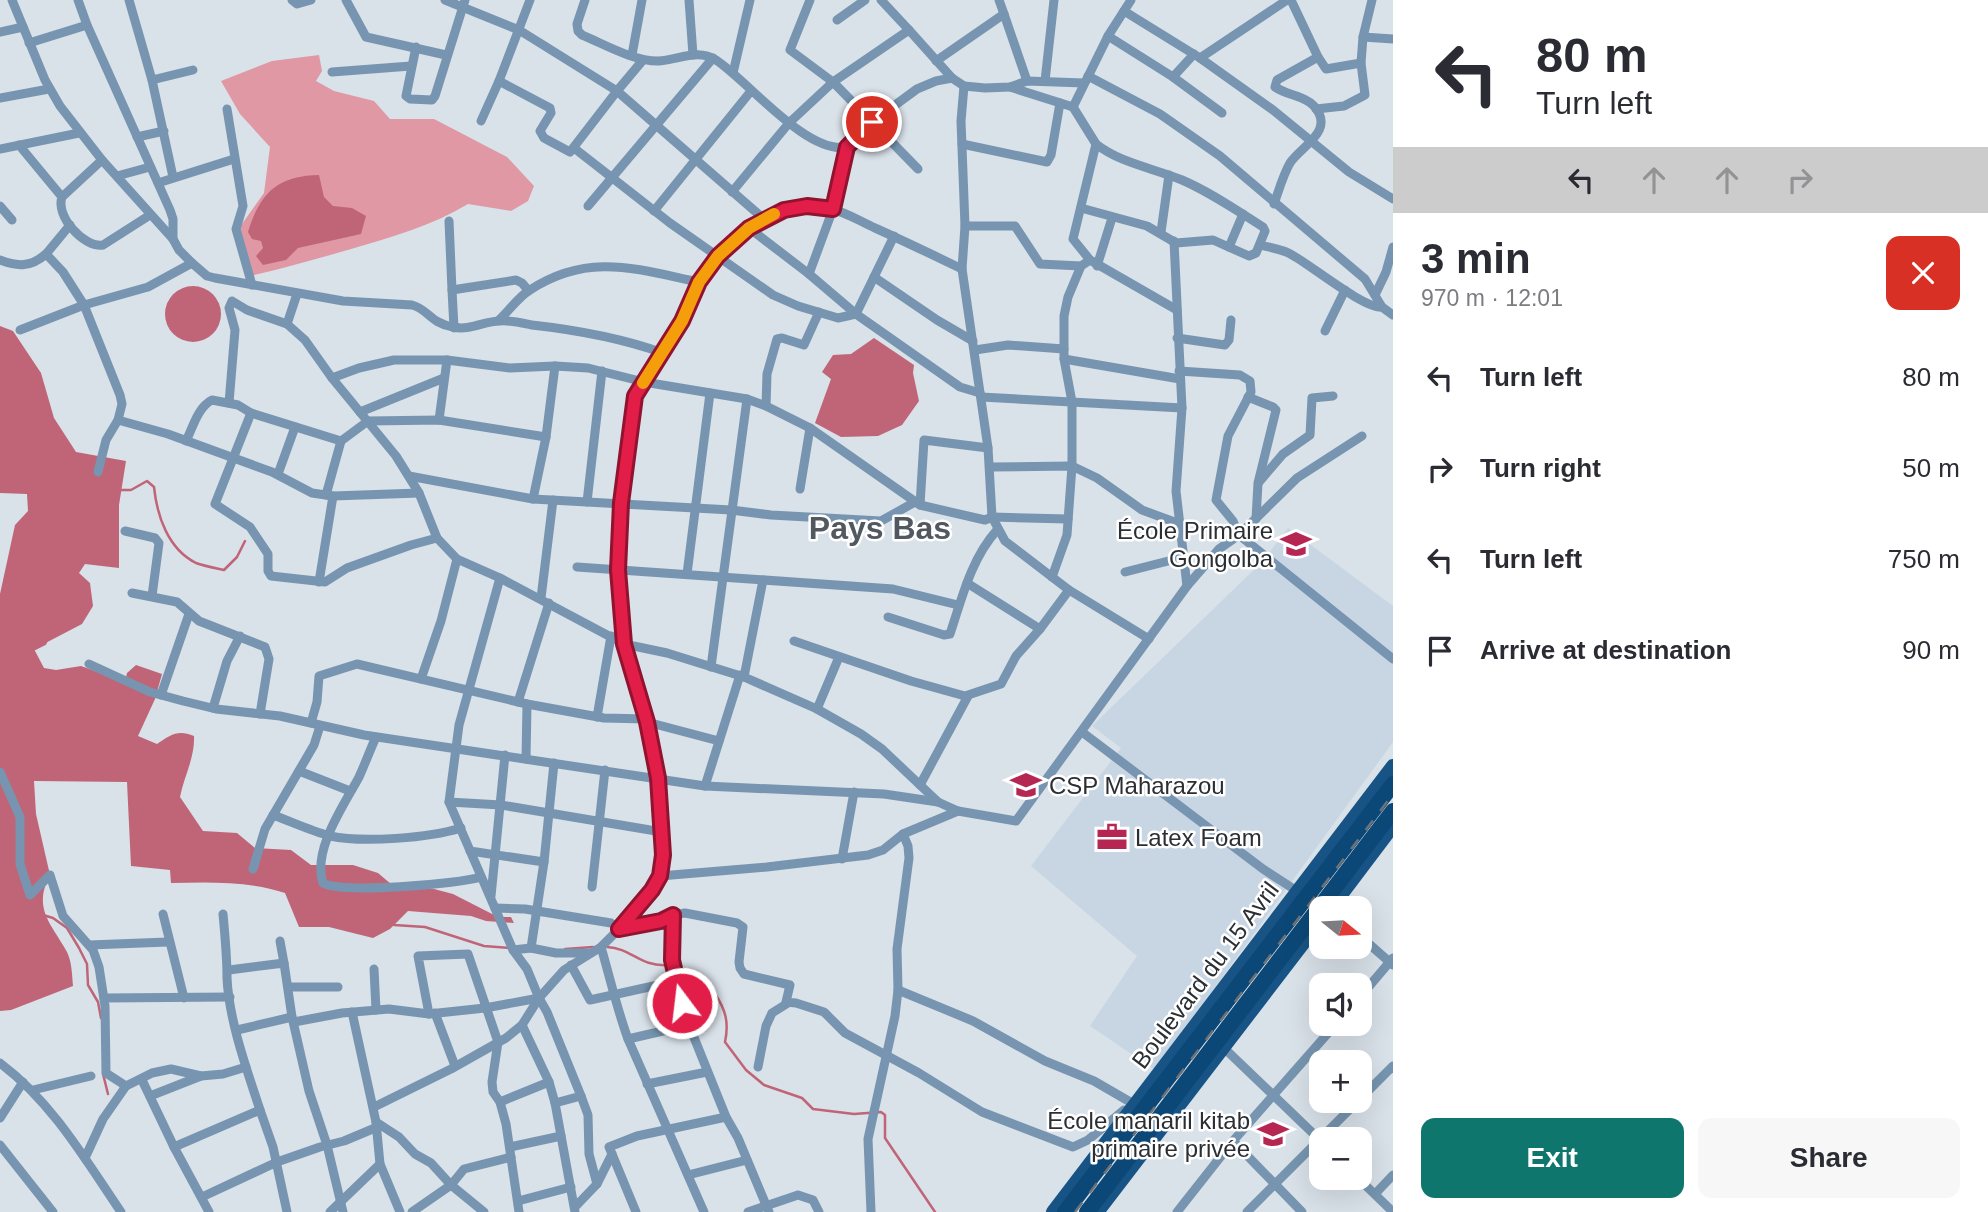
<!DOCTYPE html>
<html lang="en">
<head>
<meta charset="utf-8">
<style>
  body { margin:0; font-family:Helvetica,sans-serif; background:#f7f7f7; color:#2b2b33; height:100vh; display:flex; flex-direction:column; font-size:26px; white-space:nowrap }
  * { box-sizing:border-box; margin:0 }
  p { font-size:23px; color:#7c7c81 }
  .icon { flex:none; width:38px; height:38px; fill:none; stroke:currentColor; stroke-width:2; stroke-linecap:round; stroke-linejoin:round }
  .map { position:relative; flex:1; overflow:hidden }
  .drawer { display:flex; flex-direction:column; background:#fff; width:595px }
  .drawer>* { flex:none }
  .top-card { background:#fff; color:#2b2b33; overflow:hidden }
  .needle { width:46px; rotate:108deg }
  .fabs { position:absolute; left:1309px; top:896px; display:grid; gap:14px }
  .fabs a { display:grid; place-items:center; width:63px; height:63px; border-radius:14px; background:#fff; box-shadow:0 7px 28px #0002; font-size:35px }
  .pin { position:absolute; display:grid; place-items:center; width:60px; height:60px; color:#fff; margin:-30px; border:4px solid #fff; border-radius:50%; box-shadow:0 2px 7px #0007 }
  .me { position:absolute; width:77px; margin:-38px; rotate:345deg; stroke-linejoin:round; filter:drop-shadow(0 0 5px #0008) }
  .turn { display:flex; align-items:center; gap:24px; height:147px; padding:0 28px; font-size:32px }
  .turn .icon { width:91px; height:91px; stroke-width:2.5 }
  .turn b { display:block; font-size:49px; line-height:60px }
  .lanes { display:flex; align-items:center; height:66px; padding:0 28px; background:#0003; justify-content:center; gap:35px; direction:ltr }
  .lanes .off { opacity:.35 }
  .round { display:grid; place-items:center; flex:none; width:74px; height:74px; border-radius:14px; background:#f7f7f7 }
  .headline { display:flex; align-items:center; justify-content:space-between; height:119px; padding:0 28px }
  h1 { font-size:42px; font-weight:700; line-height:52px }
  .button { display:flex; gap:14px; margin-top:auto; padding:14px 28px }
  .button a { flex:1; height:80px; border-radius:14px; background:#0f766e; color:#fff; font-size:28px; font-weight:700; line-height:80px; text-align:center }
  .button a+a { background:#f7f7f7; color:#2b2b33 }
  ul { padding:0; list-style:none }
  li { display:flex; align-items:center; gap:21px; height:91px; padding:0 28px }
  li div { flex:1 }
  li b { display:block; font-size:26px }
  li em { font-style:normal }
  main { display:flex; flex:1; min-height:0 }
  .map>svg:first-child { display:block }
</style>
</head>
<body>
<main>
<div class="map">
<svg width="1393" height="1212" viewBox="0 0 1393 1212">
  <rect width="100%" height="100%" fill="#d9e1e9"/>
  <polygon fill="#c8d6e4" points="1288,528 1393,606 1393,742 1155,1070 1090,1026 1137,956 1031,866 1121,748 1092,726 1262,562"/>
  <path fill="#df98a4" d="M 319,55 L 322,71 L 316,81 L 334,91 L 374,101 L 390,119 L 434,119 L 507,157 L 534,186 L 528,201 L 511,211 L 468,204 C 431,226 392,237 351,249 C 317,259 284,268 250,276 L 237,231 L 264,193 L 270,147 L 240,114 L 221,81 L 272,61 Z"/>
  <g fill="#c06577">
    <path d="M 319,175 L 324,197 L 333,206 L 352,208 L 366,216 L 361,234 L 298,248 L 286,260 L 263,265 L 256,256 L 263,248 L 261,241 L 252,239 L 248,232 C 260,193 277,176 319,175 Z"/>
    <circle cx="193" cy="314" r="28"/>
    <path d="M 0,326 L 13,331 L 41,373 L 54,418 L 76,452 L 126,461 L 119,505 L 119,568 L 85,564 L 79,573 L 90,583 L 93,606 L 82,624 L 34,649 L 44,668 L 56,670 L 81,666 L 125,682 L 127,673 L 136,665 L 162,674 L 155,699 L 138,736 L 157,744 C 170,735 178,729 194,736 C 195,758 184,776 180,797 L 203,831 L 237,833 L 255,848 L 291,850 L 311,865 L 353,865 L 378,873 L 391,884 L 434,889 L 453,894 L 498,917 L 511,917 L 514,923 L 486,921 L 471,916 L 408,911 L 390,929 L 373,938 L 329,927 L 299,927 L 285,893 C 248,881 210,882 171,883 L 170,870 L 131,866 L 127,782 L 34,781 L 36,814 L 50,875 C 32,909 52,924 67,952 C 72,962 72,975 73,986 L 11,1010 L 0,1011 L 0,594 L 15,525 L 28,511 L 27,494 L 0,493 Z"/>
    <polygon points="874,338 914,365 913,373 919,401 902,425 878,436 841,437 815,423 831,379 822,372 833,355 851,354"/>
  </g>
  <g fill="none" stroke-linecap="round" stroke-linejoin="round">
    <g stroke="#c06577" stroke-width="2.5">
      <path d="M 118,490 L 131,490 L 147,481 L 154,487 C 157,516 168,549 196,563 C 204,566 215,568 224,570 L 237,557 L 245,541"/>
      <polyline points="33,650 45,644 47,640"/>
      <polyline points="43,915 53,918 67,928 79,948 87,964 88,985 98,1002 101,1018"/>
      <polyline points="394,925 425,927 484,946 510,948"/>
      <path d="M 607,947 C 632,948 639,967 668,965 L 671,968"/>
      <polyline points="565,949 593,947"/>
      <path d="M 678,975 L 690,989 L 715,994 C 726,1010 729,1023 725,1042 L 746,1070 L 764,1085 L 802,1098 L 813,1109 L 854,1114 L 881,1112 L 885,1115 L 885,1138 L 935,1212"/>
      <polyline points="103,1074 108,1094"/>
    </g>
    <g stroke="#7795b0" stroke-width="9">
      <path d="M 12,0 L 45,80 L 60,106 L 102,160 L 173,239 L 179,250 L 192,263 L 207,276 L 215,278 L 343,301 L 412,305 C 428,309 430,323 453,327 C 470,331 484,321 500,321 C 510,320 522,323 532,325 C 577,330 621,338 663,353"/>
      <polyline points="78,0 87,25 170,210 173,219 173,239"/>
      <polyline points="129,0 152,80 173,177"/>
      <polyline points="292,0 297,4 311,0"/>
      <polyline points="346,0 366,37 446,55"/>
      <polyline points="445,0 519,30 617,91 643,60"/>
      <polyline points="530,0 499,81 550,108 551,113 540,131 544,138 570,152 617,91 764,219"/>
      <path d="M 585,0 L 577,24 L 578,31 L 582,35 C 606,45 633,61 658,61 C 678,60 698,48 716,60 C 748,81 807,155 847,147"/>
      <polyline points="689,0 693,55"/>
      <polyline points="810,0 790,50 833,82 918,169"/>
      <polyline points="881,0 909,30"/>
      <polyline points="1124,11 1200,58 1273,110 1349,172 1393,199"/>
      <polyline points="1004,14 1027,81"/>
      <polyline points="837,20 865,0"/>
      <polyline points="0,32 23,27"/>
      <polyline points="1108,36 1173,77 1222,113"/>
      <polyline points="1363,37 1393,39"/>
      <polyline points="29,43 87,25"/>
      <polyline points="416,47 406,96 410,99 432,100 435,96 465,0"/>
      <polyline points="632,55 642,0"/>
      <polyline points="1318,57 1326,69 1361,63"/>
      <polyline points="1200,58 1287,0"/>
      <polyline points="936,61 1004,14 999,0"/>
      <polyline points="332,72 411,66"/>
      <polyline points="733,73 750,0"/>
      <polyline points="1088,76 1160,114 1220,156 1365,279 1382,307 1393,315"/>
      <polyline points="1173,77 1194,54"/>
      <polyline points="152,80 193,70"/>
      <polyline points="1045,81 1054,0"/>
      <polyline points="964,86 961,121 965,226 962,269 988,448 992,517 1005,541 1069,590 1149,639"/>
      <polyline points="1010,87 1073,107 1108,36 1131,0"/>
      <polyline points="0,98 49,89"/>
      <polyline points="1073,107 1096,144 1073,239 1090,260 1177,310"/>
      <polyline points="227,109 243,206 236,229 252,285"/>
      <polyline points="1316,109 1344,106 1365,95 1361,63 1363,37 1372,0"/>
      <polyline points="481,121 499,81"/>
      <polyline points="137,137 164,131"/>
      <polyline points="962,144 1047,162 1051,155 1060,103"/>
      <polyline points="19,145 62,197"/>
      <polyline points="574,148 670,223 773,295 798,306 838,318 856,314 894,236"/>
      <polyline points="0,149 79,133"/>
      <path d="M 102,160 L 62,197 C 55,216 84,248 103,245 L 150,215"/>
      <polyline points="117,176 150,167"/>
      <polyline points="158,183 234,159"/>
      <polyline points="732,192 789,123 833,82 909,30 952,78"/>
      <path d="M 1274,204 C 1279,190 1283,175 1290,163 C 1301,146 1336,131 1314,106 C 1305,96 1286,95 1275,87 L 1277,80 L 1318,57 L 1291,0"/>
      <polyline points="0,206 12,220"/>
      <polyline points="588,206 713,58"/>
      <path d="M 1081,208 L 1147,226 L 1176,243 L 1213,240 L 1249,256 L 1256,253 L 1265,231 L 1263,227 C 1236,210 1210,192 1182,180 C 1153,168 1120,163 1096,144"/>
      <polyline points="654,211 751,91"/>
      <polyline points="449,221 452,290 516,280 522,283 528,290"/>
      <polyline points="965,226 1015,226 1040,264 1081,266"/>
      <polyline points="749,228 809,274"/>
      <polyline points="1161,232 1169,175"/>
      <polyline points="1174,241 1182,408 1176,491 1187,586"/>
      <path d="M 1260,245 C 1271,248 1283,249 1292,255 C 1311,265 1364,309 1382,307"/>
      <polyline points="1229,247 1243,214"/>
      <polyline points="46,254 70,225"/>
      <path d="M 0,260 C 18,267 31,267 46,254 L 63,272 L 84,305 L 120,395 L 122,404 L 118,420 L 168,434 L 272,472 L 312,493 L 333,496 L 419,493"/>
      <polyline points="1097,266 1112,218"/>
      <polyline points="874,277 937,320 973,341"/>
      <polyline points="699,282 682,321 644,382 747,399 766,406 810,428 920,505 985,520 992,517 1068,519"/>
      <polyline points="452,290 454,328"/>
      <polyline points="1375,295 1386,272 1393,247"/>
      <path d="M 499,320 C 509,311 518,297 530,290 C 588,252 636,269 699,282 C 730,239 773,198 831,209 C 846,212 861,222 875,228 C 904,241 933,255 962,269"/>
      <polyline points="287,324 297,294"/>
      <polyline points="20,330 84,305 148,287 192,263"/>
      <polyline points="1325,331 1345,290"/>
      <polyline points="1177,338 1225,345 1229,340 1231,320"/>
      <polyline points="975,350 1008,345 1064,349"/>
      <polyline points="1064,359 1180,379"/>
      <polyline points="1179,371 1240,375 1250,381 1251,392 1228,436 1216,500 1233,521 1239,535 1393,659"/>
      <polyline points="332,378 359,368 394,360 447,360 510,368 555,366 546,437 533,499"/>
      <polyline points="980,393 960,387 856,314 809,274 833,209 847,147 872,122 917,89 936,81 952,78 964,86 985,88 1010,87 1027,81 1084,83"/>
      <polyline points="981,397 1182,408"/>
      <polyline points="1248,397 1273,407 1276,410 1258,483 1256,519"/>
      <polyline points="229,403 235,330 229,308 232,301 247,310 287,324 305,340 332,378 396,456 419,493 437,538 457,559 500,578 624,644 667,653 744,677 817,709 861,734 882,749 938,802"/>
      <polyline points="766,406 767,374 777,339 782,338 804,345 819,312"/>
      <polyline points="360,412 444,378"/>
      <polyline points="251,413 215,504 250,527 268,554 268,571 271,576 325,582 347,568 411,545 437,538"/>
      <polyline points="439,420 447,360"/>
      <path d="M 186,441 C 193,427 198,407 212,400 L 238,405 L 251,413 L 341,441 L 368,421 L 439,420 L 546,437"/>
      <polyline points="990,467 1072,466 1097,478 1142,510 1180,524"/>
      <polyline points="98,472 106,440 118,420"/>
      <polyline points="278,474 295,427"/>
      <polyline points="409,476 533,499 731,510 771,515 881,521 915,502"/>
      <polyline points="1259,482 1283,454 1310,435 1312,398 1333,396"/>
      <polyline points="800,489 810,428"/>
      <polyline points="326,495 341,441"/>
      <polyline points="587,502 602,371"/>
      <polyline points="920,505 924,440 988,448"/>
      <polyline points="125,531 155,538 159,543 152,596"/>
      <polyline points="577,567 893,589 958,605"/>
      <polyline points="1125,572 1184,557"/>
      <polyline points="687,574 710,393"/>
      <polyline points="1052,577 1067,535 1072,466 1072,402 1064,359 1064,316 1068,297 1081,266 1090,260"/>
      <polyline points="500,578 459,725 449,802 513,950 531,948 556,953 588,953"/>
      <polyline points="319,582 333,496"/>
      <polyline points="967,583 1040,629"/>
      <polyline points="132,593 177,602 199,621 265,647 269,659 260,714"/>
      <polyline points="541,598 553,500"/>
      <path d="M 888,617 L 944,635 L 950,634 C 962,598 971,559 997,530"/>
      <polyline points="794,641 911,681 965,696 1001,684 1016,656 1040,629 1069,590"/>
      <polyline points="89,664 150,692 183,701 216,709 280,716 364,735 705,786 884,794 938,802 958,811 1016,821 1187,586 1219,549 1239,535 1297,478 1362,436"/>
      <polyline points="711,667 747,399"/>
      <polyline points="744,677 763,580"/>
      <polyline points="421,679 441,621 457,559"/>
      <polyline points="161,695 189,614"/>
      <polyline points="518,702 549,603"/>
      <polyline points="213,708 227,661 240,636"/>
      <polyline points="817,709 839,657"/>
      <polyline points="597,717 611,636"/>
      <polyline points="647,722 719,741"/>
      <polyline points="311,723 317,702 319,676 357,664 527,704 604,718 646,719"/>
      <polyline points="1082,732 1263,869 1297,891"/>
      <path d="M 376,737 C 370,750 365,764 359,777 C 344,805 312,850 323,883 C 340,894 458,884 481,877"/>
      <polyline points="526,759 527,704"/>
      <polyline points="299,771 350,791"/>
      <polyline points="0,772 20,817 20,864 30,895 50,875 63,916 93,950 99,967 105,1006 106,1073 126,1086"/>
      <polyline points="920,785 968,696"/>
      <polyline points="705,786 740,675"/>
      <polyline points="449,802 501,805 662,832"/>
      <path d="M 273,815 C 292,822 311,831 330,836 C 363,843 429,838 461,828"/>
      <polyline points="470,851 544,862"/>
      <polyline points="842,859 854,792"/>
      <polyline points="253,869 265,829 314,745 320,726"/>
      <polyline points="660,876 767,867 868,855 883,850 903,834 958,811"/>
      <polyline points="592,887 605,770"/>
      <polyline points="491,896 505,755"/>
      <polyline points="495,908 525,909 611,923 619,929 661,921 673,915 685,913 737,923 743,927 739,962 740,968 744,974 790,985 786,1002 796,1003 824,1012 845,1033 919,1073 982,1112 1073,1147 1088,1140 1124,1110"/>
      <polyline points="163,914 184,998"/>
      <path d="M 223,914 C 225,935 227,957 227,978 C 229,1021 247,1070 260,1110"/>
      <polyline points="673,915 673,967 689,1025 726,1117 738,1138 769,1212"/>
      <polyline points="1360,936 1393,965"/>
      <polyline points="280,941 284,963"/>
      <polyline points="89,945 168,942"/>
      <path d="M 601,947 C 610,978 617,1009 628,1039 L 704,1212"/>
      <polyline points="531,948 544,862 554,763"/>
      <polyline points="513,950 527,969 539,998"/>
      <polyline points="571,965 590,1000 676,981"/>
      <polyline points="374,969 376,1010"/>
      <polyline points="229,970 284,963 292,1017 309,1091 327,1145 343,1212"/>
      <polyline points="288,987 338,987"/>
      <polyline points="898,990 973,1021 1045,1061 1094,1081 1132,1103"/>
      <polyline points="1360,997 1393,958"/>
      <polyline points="104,998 230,997"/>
      <polyline points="352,1012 376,1122"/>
      <polyline points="435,1013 455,1066"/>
      <polyline points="429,1014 418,956 468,954 498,1042 492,1082 493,1092 500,1102 506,1124 519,1212"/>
      <polyline points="294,1022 342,1013 389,1009 429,1014 485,1008 539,998 547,1012 581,1096 555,1103"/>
      <polyline points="522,1025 549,1082 555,1103 575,1212"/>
      <polyline points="237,1030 292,1017"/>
      <polyline points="628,1039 689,1025"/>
      <polyline points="1224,1048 1321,1141"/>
      <path d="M 0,1063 C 52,1102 85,1159 121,1212"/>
      <polyline points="758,1067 766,1026 772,1013 788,1003"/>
      <polyline points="142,1080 174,1147 209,1212"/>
      <polyline points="647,1084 707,1072"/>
      <polyline points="33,1090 91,1076"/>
      <polyline points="150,1096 201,1076"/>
      <polyline points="581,1096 588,1115 589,1154 597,1184"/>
      <polyline points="1360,1099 1393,1066"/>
      <polyline points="500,1102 549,1082"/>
      <path d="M 374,1107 L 451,1069 L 506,1038 L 522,1025 L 539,998 L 564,970 L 601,947 L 619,929 L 652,890 L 660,876 L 662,866 C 665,822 660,765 647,723 C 639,696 628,668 624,641 C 613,556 624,480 635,396 L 644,382 L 588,368 L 555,366"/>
      <polyline points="0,1118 23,1082"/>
      <polyline points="1233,1141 1302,1212"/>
      <polyline points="0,1145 53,1212"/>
      <polyline points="174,1147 260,1110 273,1147 287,1212"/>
      <polyline points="510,1147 561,1136"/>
      <polyline points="612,1154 636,1212"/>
      <polyline points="85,1158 103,1119 126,1086 152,1073 171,1069 201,1076 223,1074 246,1067"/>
      <polyline points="688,1175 747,1160"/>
      <polyline points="1358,1178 1393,1212"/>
      <polyline points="1375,1194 1393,1175"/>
      <polyline points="202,1197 277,1162 320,1147 344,1141 375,1128"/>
      <polyline points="518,1201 571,1187"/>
      <polyline points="575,1207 597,1184 612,1154 609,1147 637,1136 726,1117"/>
      <polyline points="330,1212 380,1164"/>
      <polyline points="400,1212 380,1164 376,1122 399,1137 415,1154 431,1163 451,1185 464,1169 511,1157"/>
      <polyline points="412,1212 451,1185 484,1212"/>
      <polyline points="748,1212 798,1195 813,1200 819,1212"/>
      <polyline points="871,1212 868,1139 895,1016 898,990 897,949 909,858 908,846 903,834"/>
      <polyline points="1177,1212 1233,1141 1336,1024"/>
      <polyline points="1247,1212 1358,1101"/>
    </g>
    <g stroke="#175485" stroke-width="14">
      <polyline points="1331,908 1393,826"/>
      <polyline points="1098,1211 1321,920"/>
      <polyline points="1053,1212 1393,766"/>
    </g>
    <g stroke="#0c4877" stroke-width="16">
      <polyline points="1065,1212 1393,784"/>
      <polyline points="1087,1212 1393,811"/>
    </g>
    <polyline stroke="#6d7277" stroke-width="2.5" stroke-dasharray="12 12" stroke-linecap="butt" points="1075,1212 1393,794"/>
  </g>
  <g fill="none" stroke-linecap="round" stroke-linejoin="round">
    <g stroke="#92132f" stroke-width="18">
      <polyline id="route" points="682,1003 672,960 673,915 661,921 619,929 652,890 660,876 663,855 658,778 647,722 624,644 618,570 621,503 635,396 682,321 699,282 718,256 749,228 784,210 807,206 833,209 847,147 872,122"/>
    </g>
    <use href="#route" stroke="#e11d48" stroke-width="12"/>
    <polyline stroke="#f59e0b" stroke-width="12" points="643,383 682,321 699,282 718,256 749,228 774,214"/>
  </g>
  <defs>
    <g id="school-bare" transform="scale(2.415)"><path d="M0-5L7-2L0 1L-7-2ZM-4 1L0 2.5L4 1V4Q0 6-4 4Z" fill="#b62653" stroke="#fff" stroke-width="2.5" paint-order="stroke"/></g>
    <g id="office-bare" transform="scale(2.415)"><path d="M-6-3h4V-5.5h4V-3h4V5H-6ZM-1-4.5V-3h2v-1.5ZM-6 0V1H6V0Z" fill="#b62653" stroke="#fff" stroke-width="2.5" paint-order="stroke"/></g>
  </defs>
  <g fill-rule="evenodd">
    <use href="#school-bare" x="1296" y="544"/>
    <use href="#school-bare" x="1026" y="785"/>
    <use href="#office-bare" x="1112" y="837"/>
    <use href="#school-bare" x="1273" y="1134"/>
  </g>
  <g text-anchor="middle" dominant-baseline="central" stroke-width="5" stroke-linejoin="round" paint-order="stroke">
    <g font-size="24" fill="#2b2e32" stroke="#fff" text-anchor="end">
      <text x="1273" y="530">École Primaire<tspan x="1273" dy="28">Gongolba</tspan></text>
      <text x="1049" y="785" text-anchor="start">CSP Maharazou</text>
      <text x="1135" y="837" text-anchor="start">Latex Foam</text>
      <text x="1250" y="1120">École manaril kitab<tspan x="1250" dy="28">primaire privée</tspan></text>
    </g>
    <g font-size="24" fill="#2b2e32" stroke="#fff">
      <text transform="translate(1205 975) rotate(-53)">Boulevard du 15 Avril</text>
    </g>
    <g font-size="32" font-weight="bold" fill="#51585f" stroke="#fff">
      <text x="880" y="528">Pays Bas</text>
    </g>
  </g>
</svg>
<div class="fabs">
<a><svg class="needle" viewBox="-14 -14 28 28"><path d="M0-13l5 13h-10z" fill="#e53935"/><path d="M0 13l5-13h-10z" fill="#7c7c81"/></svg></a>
<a><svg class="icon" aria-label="sound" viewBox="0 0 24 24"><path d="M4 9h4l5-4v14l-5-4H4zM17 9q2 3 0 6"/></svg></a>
<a>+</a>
<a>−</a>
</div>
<div class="pin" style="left:872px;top:122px;background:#d93025"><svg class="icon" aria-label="arrive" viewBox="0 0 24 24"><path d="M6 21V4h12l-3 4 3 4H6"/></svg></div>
<svg class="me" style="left:682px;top:1003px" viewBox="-20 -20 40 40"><circle r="17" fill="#e11d48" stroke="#fff" stroke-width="3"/><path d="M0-11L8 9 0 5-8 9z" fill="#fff"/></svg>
</div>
<section class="drawer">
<div class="top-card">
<div class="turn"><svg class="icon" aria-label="left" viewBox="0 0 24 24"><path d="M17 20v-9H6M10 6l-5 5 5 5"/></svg><div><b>80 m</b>Turn left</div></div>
<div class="lanes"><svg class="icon" aria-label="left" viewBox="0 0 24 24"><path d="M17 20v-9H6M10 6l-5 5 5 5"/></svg><svg class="icon off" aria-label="ahead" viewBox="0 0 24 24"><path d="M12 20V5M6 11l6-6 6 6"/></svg><svg class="icon off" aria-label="ahead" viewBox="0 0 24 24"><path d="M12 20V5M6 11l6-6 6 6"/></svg><svg class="icon off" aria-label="right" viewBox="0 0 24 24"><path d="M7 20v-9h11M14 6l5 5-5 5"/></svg></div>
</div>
<div class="headline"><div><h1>3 min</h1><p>970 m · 12:01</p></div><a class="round" style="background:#d93025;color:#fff"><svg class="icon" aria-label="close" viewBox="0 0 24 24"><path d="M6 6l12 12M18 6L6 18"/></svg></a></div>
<ul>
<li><svg class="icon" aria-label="left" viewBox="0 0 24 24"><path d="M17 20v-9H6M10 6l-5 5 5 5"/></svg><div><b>Turn left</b></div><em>80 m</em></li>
<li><svg class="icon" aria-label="right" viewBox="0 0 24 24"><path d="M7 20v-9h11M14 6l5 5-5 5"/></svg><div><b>Turn right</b></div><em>50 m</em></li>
<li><svg class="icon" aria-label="left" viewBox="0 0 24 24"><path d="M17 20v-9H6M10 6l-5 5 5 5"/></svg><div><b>Turn left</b></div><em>750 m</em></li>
<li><svg class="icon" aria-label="arrive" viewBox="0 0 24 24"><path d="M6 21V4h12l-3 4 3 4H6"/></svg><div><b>Arrive at destination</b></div><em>90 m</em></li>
</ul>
<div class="button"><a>Exit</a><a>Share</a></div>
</section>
</main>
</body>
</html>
